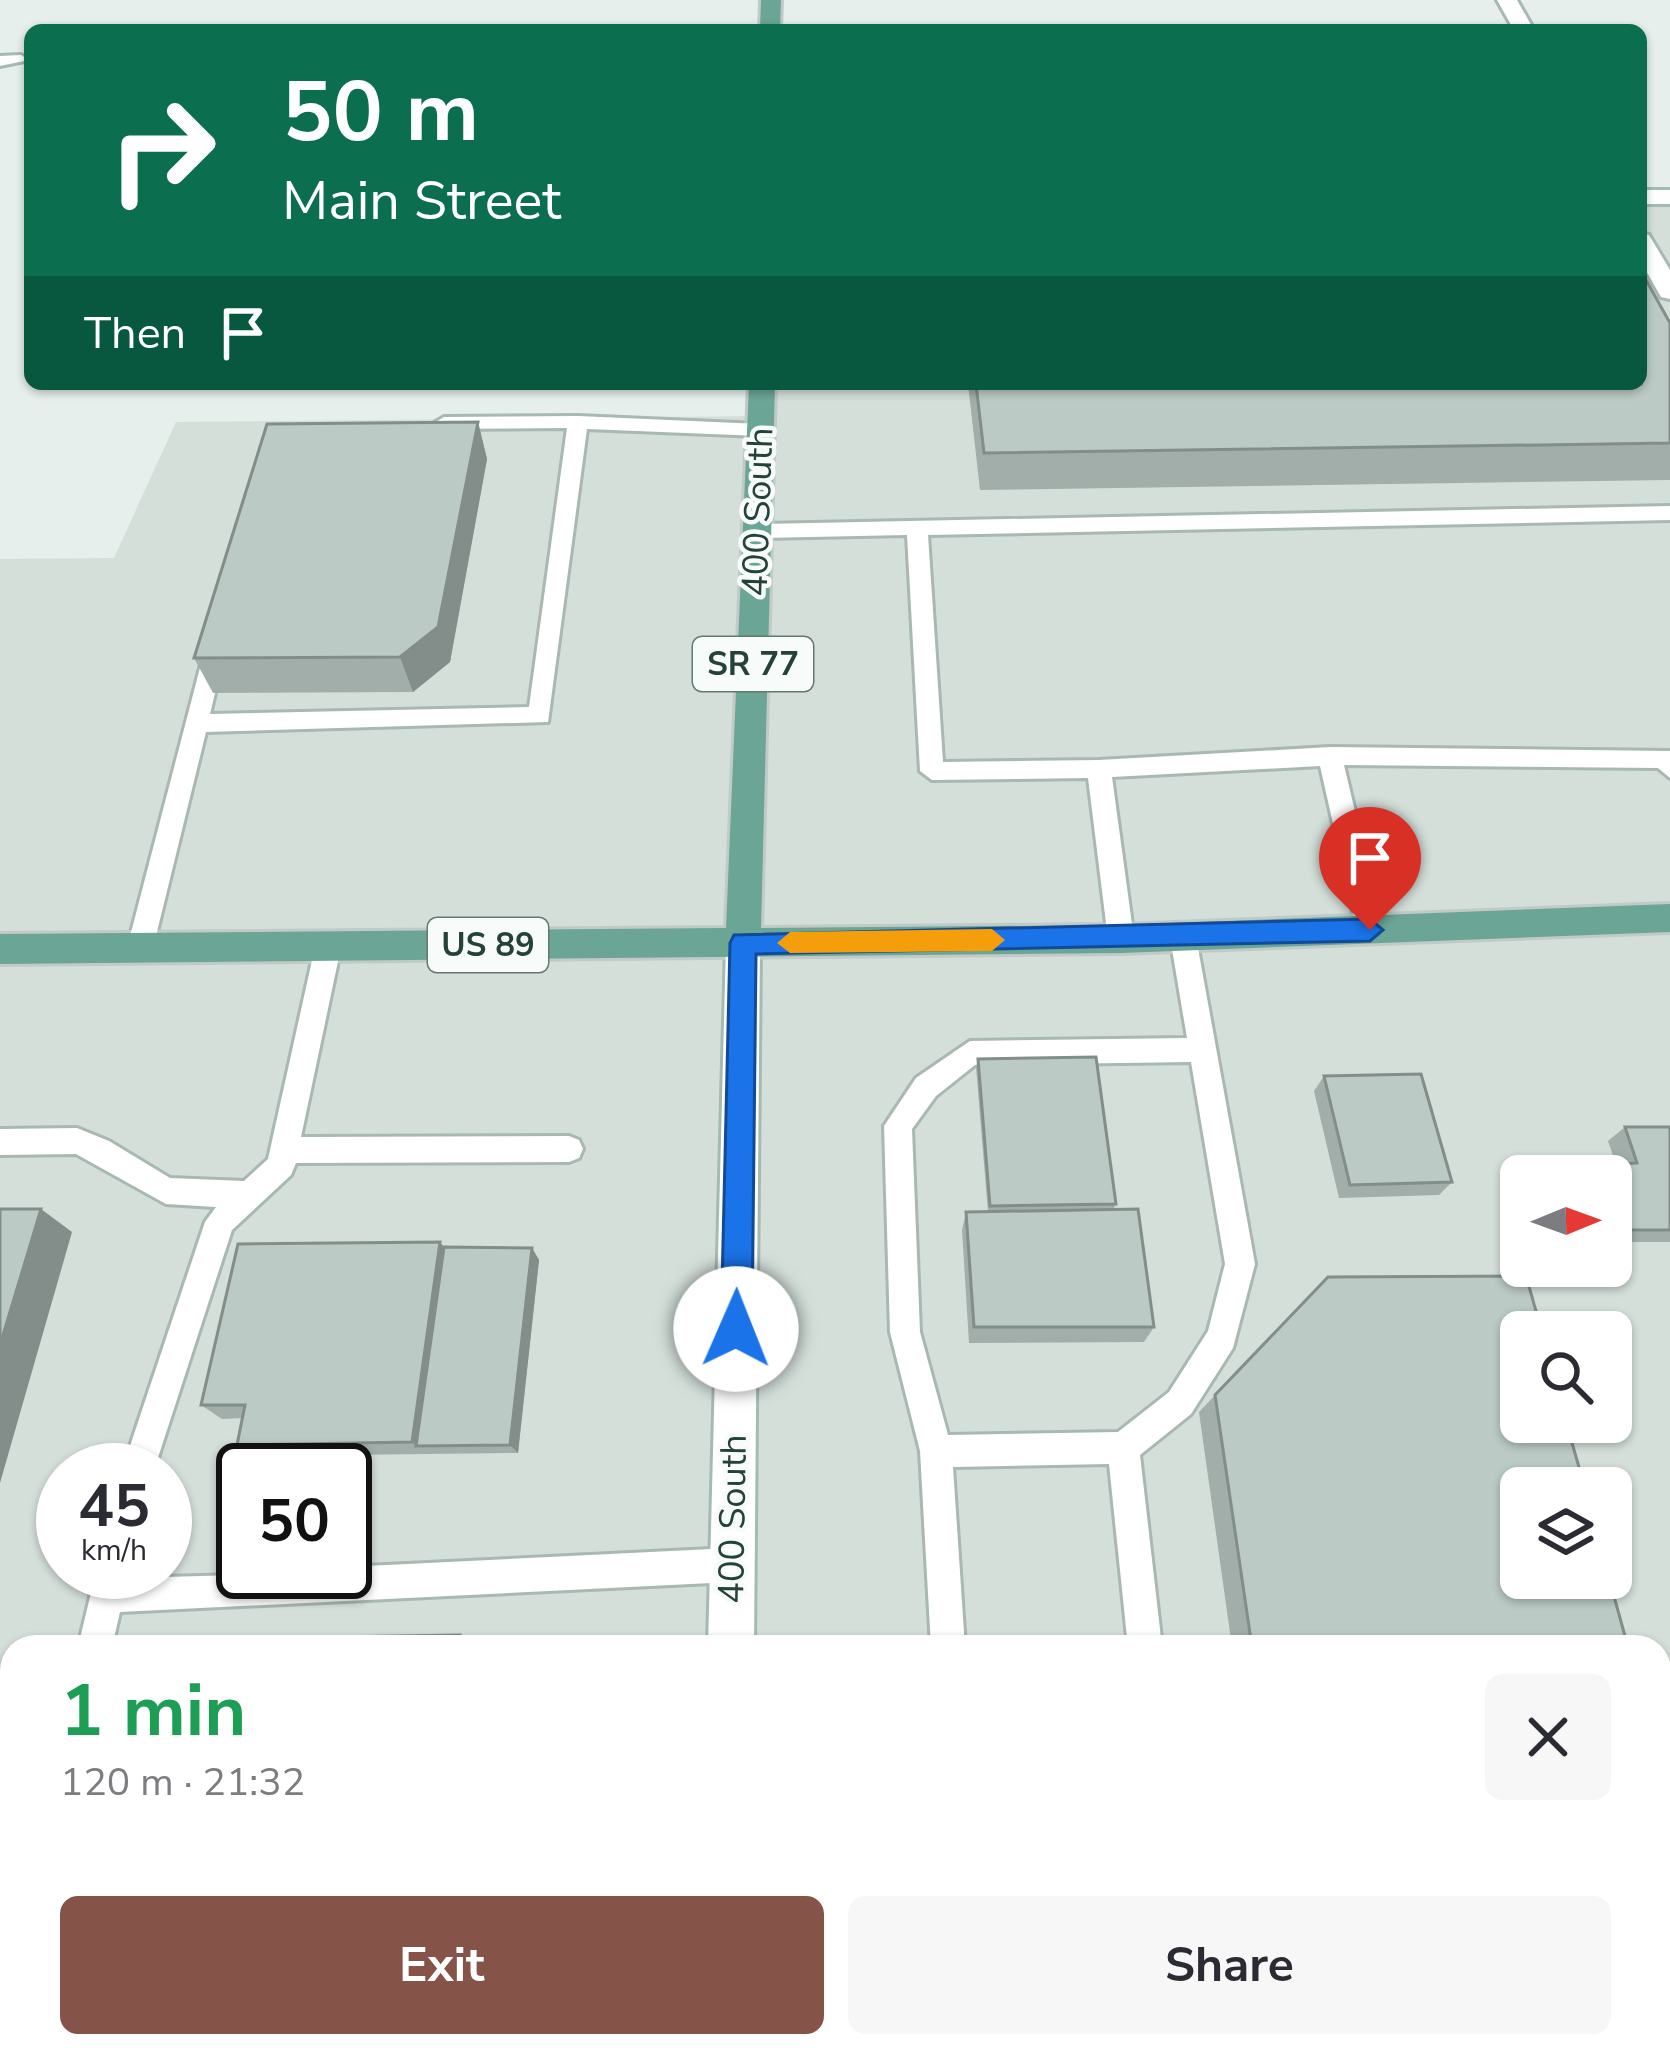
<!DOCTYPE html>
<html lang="en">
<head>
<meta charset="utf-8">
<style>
  body { margin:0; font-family:"Nunito Sans",sans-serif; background:#f7f7f7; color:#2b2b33; height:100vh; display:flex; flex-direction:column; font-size:45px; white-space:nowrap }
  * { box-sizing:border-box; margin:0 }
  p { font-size:39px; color:#7c7c81 }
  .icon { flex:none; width:66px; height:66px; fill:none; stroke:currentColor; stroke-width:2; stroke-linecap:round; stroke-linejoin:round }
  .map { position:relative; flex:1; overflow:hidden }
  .side { position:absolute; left:0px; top:1635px; width:1671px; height:423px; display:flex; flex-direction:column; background:#fff; border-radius:36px 36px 0 0; box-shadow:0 3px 9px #0004 }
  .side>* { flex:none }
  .top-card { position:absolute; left:24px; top:24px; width:1623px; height:366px; border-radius:18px; box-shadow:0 3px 9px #0004; background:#0b6e4f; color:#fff; overflow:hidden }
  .needle { width:78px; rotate:89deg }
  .tools { position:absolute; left:1500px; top:1155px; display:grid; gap:24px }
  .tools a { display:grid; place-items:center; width:132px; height:132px; border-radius:18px; background:#fff; box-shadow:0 3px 9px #0004; font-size:60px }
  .speed { position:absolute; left:36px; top:1443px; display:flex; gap:24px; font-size:60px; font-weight:700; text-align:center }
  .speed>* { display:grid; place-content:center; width:156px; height:156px; border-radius:50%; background:#fff; box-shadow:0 3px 9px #0004; line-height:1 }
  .speed small { font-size:30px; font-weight:400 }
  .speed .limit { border:6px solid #111; border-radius:18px; background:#fff; color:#111 }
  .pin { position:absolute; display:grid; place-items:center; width:102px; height:102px; color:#fff; margin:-123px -51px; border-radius:50% 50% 50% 0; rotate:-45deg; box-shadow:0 0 12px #0007 }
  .pin .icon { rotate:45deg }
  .me { position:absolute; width:132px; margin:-66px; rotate:1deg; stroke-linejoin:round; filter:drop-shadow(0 0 9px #0008) }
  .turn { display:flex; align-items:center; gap:42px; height:252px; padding:0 60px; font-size:54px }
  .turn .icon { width:156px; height:156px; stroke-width:2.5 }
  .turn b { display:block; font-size:84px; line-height:102px }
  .then { display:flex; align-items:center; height:114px; padding:0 60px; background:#0003; gap:24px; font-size:45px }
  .round { display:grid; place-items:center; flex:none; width:126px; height:126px; border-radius:18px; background:#f7f7f7 }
  .head { display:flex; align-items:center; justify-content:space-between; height:204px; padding:0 60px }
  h1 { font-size:72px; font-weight:700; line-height:90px; color:#1e9e55 }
  .cta { display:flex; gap:24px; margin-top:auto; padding:24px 60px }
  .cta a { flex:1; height:138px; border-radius:18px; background:#855347; color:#fff; font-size:48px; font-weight:700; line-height:138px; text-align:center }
  .cta a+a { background:#f7f7f7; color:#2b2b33 }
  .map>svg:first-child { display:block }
</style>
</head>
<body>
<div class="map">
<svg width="1670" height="2057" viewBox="0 0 1670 2057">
  <rect width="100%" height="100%" fill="#e6efeb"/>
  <path fill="#d4dfda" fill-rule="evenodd" d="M 1641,197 L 1670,197 L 1670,2057 L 725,2057 L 725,2046 L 1659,2046 L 1659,1647 L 12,1647 L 12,1794 L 0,1794 L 0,559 L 114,558 L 176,422 L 760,416 L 762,384 L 1641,384 ZM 1521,1176 L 1611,1176 L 1611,1266 L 1521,1266 ZM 1521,1332 L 1611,1332 L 1611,1422 L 1521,1422 ZM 63,1470 L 165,1470 L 165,1572 L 63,1572 ZM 243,1470 L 345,1470 L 345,1572 L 243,1572 ZM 1521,1488 L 1611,1488 L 1611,1578 L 1521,1578 Z"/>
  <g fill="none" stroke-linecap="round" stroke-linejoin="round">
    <g stroke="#a8b8b2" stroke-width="6">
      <g id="lane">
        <polygon points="0,56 21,55 29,60 0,66"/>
        <polygon points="578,416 760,424 770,430 760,436 587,429 548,722 206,732 153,948 149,956 131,956 127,948 207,641 223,641 226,647 210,714 529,707 567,428 444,429 434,423 444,417"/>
        <polygon points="1670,506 1670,520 928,535 943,762 1099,760 1330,747 1670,751 1670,778 1658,768 1344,765 1383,930 1379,938 1361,938 1357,930 1320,766 1112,777 1134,939 1130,947 1112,947 1108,939 1088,778 932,780 920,771 907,535 757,538 746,531 757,524"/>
        <path d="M 1183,926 L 1192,929 L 1196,937 L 1255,1264 L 1233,1348 L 1191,1414 L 1140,1455 L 1162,1647 L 1128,1647 L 1109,1464 L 953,1467 L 965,1647 L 931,1647 L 920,1451 L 890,1332 L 884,1126 L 916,1078 L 970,1041 L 1187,1038 L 1170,937 L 1174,929 ZM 1191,1062 L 1225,1264 L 1208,1331 L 1169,1392 L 1118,1432 L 948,1435 L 920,1332 L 912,1129 L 936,1096 L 975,1065 Z"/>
        <polygon points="328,936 337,939 341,947 301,1137 569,1136 579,1140 583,1149 579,1158 569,1162 296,1163 291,1175 232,1230 154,1470 122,1470 205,1222 216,1207 166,1204 76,1154 0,1155 0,1129 77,1128 109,1141 170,1178 244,1181 268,1159 315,947 319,939"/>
        <polygon points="732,1548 744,1553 749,1565 744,1577 732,1582 120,1612 112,1647 78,1647 96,1572 130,1572 128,1578 345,1572 345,1567"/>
        <rect x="0" y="1695" width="12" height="34"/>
        <polygon points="953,2046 991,2046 992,2057 954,2057"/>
        <polygon points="1172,2046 1210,2046 1212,2057 1174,2057"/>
      </g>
    </g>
    <g stroke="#a8b8b2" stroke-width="6">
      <g id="street">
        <polygon points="1497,0 1517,0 1534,30 1514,30"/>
        <polygon points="1641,233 1649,235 1670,270 1670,299 1661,297 1641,262"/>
      </g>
    </g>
    <g stroke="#a4bbb3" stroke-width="6">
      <g id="secondary">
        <rect x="1641" y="190" width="29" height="14"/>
        <polygon points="743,929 755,933 760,943 754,1647 708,1647 726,943 731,933"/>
        <rect x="698" y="2046" width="52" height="11"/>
      </g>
    </g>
    <g stroke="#c2cac8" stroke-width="6">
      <g id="primary">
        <polygon points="761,0 781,0 780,30 760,30"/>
        <polygon points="749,384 775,384 761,928 1121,925 1670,904 1670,932 1121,953 0,964 0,934 726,928"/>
      </g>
    </g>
    <use href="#lane" fill="#fff" fill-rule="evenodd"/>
    <use href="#street" fill="#fff" fill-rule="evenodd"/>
    <use href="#secondary" fill="#fff" fill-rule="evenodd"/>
    <use href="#primary" fill="#6aa596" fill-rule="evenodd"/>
  </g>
  <g fill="#a1aea9">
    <polygon points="1670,323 1670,480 980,490 968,384 1641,384"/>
    <polygon points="478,422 487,459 450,662 413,692 213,693 194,658"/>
    <polygon points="978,1059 1116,1204 1113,1210 1154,1327 1144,1342 969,1343 962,1230 966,1212 988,1212 976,1067"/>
    <polygon points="1324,1076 1452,1182 1439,1195 1339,1198 1314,1091"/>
    <polygon points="1625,1127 1670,1127 1670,1242 1611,1242 1611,1176 1573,1176 1584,1167 1616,1164 1608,1141"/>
    <polygon points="444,1247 532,1248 539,1260 518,1453 257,1456 237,1445 243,1418 222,1419 201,1405"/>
    <polygon points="1328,1277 1628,1647 1232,1647 1199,1412"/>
    <polygon points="1288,2046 1659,2046 1670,2057 1289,2057"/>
  </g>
  <g fill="#838d89">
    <polygon points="478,422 487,459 450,662 413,692 400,657"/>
    <polygon points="41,1209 72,1232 0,1483 0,1345"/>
    <polygon points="440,1242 453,1259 416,1446 412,1442"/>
    <polygon points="532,1248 539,1260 518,1453 510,1445"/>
    <polygon points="460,1635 473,1641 472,1647 458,1647"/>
  </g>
  <g fill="#bbcac4" stroke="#838d89" stroke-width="3">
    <polygon points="1641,271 1670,323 1670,443 984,453 976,384 1641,384"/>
    <polygon points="478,422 438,627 400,657 194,658 267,424"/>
    <polygon points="1096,1057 1116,1204 990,1206 978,1059"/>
    <polygon points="1421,1074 1452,1182 1350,1185 1324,1076"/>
    <polygon points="1625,1127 1670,1127 1670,1230 1611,1230 1611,1176 1586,1176 1584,1167 1637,1163"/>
    <polygon points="0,1209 41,1209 0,1345"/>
    <polygon points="1138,1209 1154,1327 974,1327 966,1212"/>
    <polygon points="440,1242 412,1442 237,1445 245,1405 201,1405 238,1244"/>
    <polygon points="444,1247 532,1248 510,1445 416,1446"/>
    <polygon points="1526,1276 1542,1332 1521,1332 1521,1422 1566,1422 1585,1488 1521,1488 1521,1578 1609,1578 1628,1647 1252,1647 1215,1395 1328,1277"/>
    <polygon points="460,1635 458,1647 264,1647 265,1638"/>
    <polygon points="1659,1759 1670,1799 1670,2057 1312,2057 1310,2046 1659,2046"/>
  </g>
  <polygon fill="#1a73e8" stroke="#114b97" stroke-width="3" points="1370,919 1383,930 1370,941 756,954 752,1329 747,1339 736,1344 726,1339 721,1329 730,943 734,935"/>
  <polygon fill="#f59e0b" points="992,929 1005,940 992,951 790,953 777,943 790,932"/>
  <g text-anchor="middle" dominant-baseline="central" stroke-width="9" stroke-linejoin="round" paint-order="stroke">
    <g fill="#f7fbf9" stroke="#637a73" stroke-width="3">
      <rect x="693" y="637" width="120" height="54" rx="9"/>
      <rect x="428" y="918" width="120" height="54" rx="9"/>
    </g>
    <g font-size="33" font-weight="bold" fill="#24423a">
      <text x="753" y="664">SR 77</text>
      <text x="488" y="945">US 89</text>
    </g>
    <g font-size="36" fill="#24423a" stroke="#f7fbf9">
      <text transform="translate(758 512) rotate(-88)">400 South</text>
      <text transform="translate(733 1519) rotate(-89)">400 South</text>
    </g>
  </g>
</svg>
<div class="tools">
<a><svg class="needle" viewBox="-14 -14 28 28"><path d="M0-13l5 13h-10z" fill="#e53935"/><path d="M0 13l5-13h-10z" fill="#7c7c81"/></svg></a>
<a><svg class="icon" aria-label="search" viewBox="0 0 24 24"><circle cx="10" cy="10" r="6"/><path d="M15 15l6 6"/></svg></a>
<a><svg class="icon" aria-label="layers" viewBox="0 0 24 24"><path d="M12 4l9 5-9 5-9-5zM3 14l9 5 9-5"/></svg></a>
</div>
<div class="speed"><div>45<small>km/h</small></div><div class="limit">50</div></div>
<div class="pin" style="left:1370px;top:930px;background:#d93025"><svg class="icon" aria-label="arrive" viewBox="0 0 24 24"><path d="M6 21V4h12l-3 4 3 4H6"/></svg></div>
<svg class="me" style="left:736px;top:1329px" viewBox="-20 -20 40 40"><circle r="19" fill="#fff"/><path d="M0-13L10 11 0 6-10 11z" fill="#1a73e8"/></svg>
<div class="top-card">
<div class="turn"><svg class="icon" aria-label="right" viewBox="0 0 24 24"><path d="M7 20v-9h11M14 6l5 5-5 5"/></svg><div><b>50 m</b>Main Street</div></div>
<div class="then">Then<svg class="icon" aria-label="arrive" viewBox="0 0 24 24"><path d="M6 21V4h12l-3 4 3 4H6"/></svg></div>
</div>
<section class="side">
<div class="head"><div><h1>1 min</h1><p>120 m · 21:32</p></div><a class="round"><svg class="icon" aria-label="close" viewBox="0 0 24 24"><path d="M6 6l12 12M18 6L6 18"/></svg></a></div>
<div class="cta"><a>Exit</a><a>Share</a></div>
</section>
</div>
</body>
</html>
